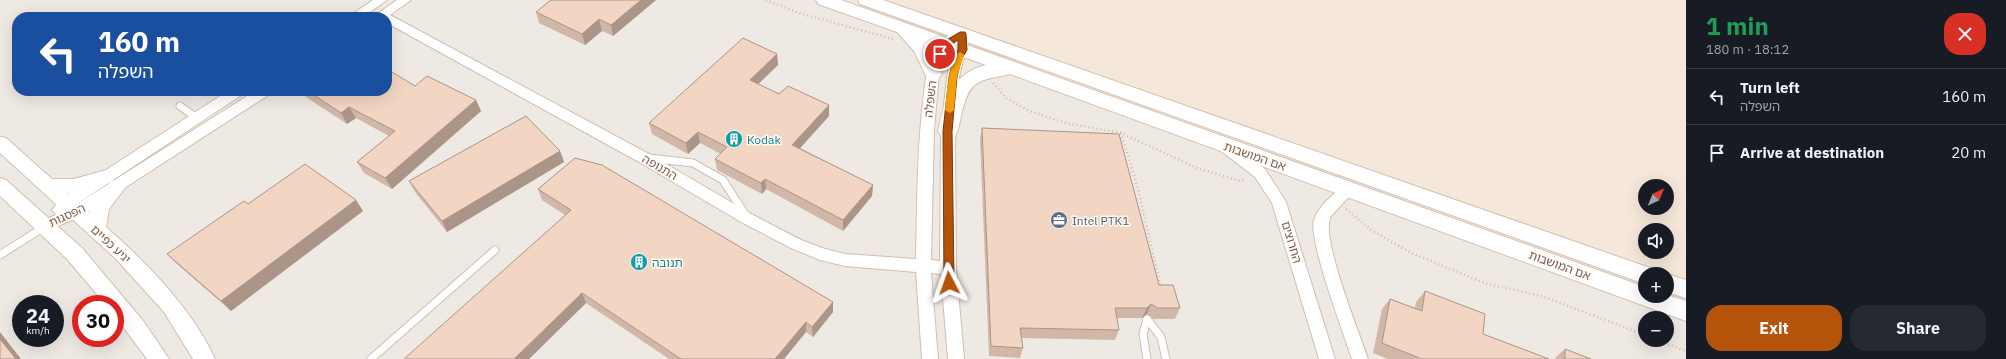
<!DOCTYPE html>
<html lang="en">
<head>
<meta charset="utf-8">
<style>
  body { margin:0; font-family:"IBM Plex Sans","Noto Sans Hebrew",sans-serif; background:#242831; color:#f1f3f6; height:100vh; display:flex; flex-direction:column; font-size:15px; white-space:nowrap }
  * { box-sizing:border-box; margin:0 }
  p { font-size:13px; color:#9ea1a6 }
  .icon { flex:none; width:22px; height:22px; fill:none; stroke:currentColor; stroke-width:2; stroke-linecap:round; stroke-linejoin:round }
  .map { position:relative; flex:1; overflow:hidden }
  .details { display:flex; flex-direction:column; background:#171b24; width:320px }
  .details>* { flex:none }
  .hud { position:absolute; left:12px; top:12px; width:380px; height:84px; border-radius:16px; box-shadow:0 4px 16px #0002; background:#1a4fa0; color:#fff; overflow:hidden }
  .needle { width:26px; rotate:43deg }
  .tools { position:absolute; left:1638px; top:179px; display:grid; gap:8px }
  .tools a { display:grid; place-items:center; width:36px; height:36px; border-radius:50%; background:#171b24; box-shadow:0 4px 16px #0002; font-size:20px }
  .speed { position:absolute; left:12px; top:295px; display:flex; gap:8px; font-size:20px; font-weight:700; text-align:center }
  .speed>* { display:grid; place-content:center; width:52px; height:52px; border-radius:50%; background:#171b24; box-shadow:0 4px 16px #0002; line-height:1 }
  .speed small { font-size:10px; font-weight:400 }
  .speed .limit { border:6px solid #d22; background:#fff; color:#111 }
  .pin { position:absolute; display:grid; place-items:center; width:34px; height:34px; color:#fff; margin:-17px; border:2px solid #fff; border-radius:50%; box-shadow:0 1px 4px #0007 }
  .me { position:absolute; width:44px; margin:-22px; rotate:356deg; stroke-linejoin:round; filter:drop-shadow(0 0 3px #0008) }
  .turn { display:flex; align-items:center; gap:14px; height:84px; padding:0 20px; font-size:18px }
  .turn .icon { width:52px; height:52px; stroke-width:2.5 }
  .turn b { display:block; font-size:28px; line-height:34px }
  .round { display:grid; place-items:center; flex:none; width:42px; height:42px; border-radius:16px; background:#242831 }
  .head { display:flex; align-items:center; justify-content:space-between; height:68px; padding:0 20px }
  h1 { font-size:24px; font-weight:800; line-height:30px; color:#1e9e55 }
  .primary-button { display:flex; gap:8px; margin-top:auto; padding:8px 20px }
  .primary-button a { flex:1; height:46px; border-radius:16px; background:#b45309; color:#fff; font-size:16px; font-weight:800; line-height:46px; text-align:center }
  .primary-button a+a { background:#242831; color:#f1f3f6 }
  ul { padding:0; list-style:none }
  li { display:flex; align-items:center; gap:12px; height:56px; padding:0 20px; border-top:1px solid #363941 }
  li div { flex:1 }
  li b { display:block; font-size:15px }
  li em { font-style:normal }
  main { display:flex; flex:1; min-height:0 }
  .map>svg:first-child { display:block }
</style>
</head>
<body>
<main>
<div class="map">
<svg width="1686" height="359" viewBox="0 0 1686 359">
  <rect width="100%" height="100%" fill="#fdf6ec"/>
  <path fill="#f5e8da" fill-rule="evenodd" d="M 0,0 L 1686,0 L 1686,359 L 0,359 ZM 17,17 L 387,17 L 387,91 L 17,91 ZM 1645,186 L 1667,186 L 1667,208 L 1645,208 ZM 1645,230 L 1667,230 L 1667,252 L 1645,252 ZM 1645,274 L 1667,274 L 1667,296 L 1645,296 ZM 21,304 L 55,304 L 55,338 L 21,338 ZM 81,304 L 115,304 L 115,338 L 81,338 ZM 1645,318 L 1667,318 L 1667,340 L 1645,340 Z"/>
  <path fill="#efe9e4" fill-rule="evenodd" d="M 0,0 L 847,0 L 1645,284 L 1645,296 L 1667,296 L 1667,292 L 1686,299 L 1686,359 L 0,359 ZM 17,17 L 387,17 L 387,91 L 17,91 ZM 21,304 L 55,304 L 55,338 L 21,338 ZM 81,304 L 115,304 L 115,338 L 81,338 ZM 1645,318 L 1667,318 L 1667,340 L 1645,340 Z"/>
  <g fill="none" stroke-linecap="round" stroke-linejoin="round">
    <g stroke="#d1beb0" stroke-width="9">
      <g id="service">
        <polyline points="180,106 197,118"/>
        <polyline points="649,158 693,163 723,180 746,216"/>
        <polyline points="0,255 44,227"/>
        <polyline points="1147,319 1161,337 1166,359"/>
        <polyline points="1147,319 1143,334 1147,359"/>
        <polyline points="371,359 495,250"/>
      </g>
    </g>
    <g stroke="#d1beb0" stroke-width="2">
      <g id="minor">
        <polygon points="373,0 387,0 363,17 348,17"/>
        <path d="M 397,0 L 411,0 L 390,15 L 649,154 L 753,215 L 801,240 L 822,248 L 845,254 L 916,259 C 917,210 917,159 922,110 C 924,98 924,85 927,74 C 930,58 946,25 966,31 L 968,34 L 968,50 L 963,60 L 959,77 L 955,131 L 956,268 L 964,359 L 948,359 L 941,274 L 931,273 L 938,359 L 922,359 L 916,272 L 845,266 L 820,260 L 791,248 L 743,223 L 639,162 L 387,23 L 387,17 L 373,17 ZM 956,43 L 956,50 L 951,60 L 947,77 L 941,131 L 940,261 L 931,260 L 934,129 L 939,74 L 946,54 L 950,47 Z"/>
        <polygon points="228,91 244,91 243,94 69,209 255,91 271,91 270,94 81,216 49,230 44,232 39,230 37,226 39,222 56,215 52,210 61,199"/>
        <polygon points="1226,142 1231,143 1265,169 1286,202 1335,359 1319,359 1272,203 1255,177 1221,151 1219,147 1221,143"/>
        <path d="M 1349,184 L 1354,185 L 1356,189 L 1331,216 C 1319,235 1360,334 1368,359 L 1352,359 C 1344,334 1308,240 1314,220 C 1319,205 1333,195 1344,185 Z"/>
      </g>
    </g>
    <g stroke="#d1beb0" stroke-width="2">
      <g id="tertiary">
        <path d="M 0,137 L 6,138 L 52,179 L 74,179 L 106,170 L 112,172 L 115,177 L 112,182 L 74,193 L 68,193 L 89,212 C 95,198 106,178 122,183 L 125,188 L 109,209 L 106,227 C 147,263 193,310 215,359 L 193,359 L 164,312 L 116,259 L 0,153 Z"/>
        <polygon points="0,178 6,180 82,248 144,322 169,359 147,359 115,316 115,304 105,304 68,260 0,196"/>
      </g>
    </g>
    <g stroke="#d6c0b0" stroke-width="2">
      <g id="secondary">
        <path d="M 816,0 L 841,0 L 1645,287 L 1645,296 L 1667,295 L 1686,301 L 1686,321 L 1010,74 C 980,81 970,78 962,112 C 960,120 959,129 955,136 L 948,138 L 941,136 L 938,131 C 945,100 952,73 986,65 L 928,44 L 942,74 L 939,78 L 933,80 L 927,78 L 914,51 L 897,32 L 818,4 Z"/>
        <polygon points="858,0 883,0 1653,269 1655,274 1645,274 1645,284 860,4"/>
        <polygon points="1667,274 1686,280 1686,298 1667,292"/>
      </g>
    </g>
    <g stroke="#d9b8a5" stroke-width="2.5" stroke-dasharray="1 3" stroke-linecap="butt">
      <polyline points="766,0 799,13 893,39"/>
      <polyline points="993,83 1006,98 1029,111 1066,123 1121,133 1197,168 1240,181 1246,179"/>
      <polyline points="1121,133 1137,185 1161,287"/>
      <polyline points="1346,209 1371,230 1411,253 1487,284 1542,296 1645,335"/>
      <polyline points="1657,340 1686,351"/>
    </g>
    <use href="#service" stroke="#fff" stroke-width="7"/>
    <use href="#minor" fill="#fff" fill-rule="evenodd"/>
    <use href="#tertiary" fill="#fff" fill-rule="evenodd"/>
    <use href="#secondary" fill="#fff" fill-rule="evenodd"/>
  </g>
  <g fill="#d1b7a8">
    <polygon points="656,0 613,36 602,31 585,45 539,23 536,12"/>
    <polygon points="777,54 778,65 758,84 829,116 800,148 873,185 872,196 843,231 766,189 762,194 717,170 715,159 721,154 700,143 688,154 652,134 649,123"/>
    <polygon points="415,86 476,100 481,111 392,189 364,173 357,162 389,136 356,118 347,124 300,93 299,91 387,91"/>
    <polygon points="982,128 1159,285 1180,308 1175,319 1153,319 1147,314 1142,318 1117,318 1119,330 1115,340 1021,338 1023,348 1020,358 989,356 980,139"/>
    <polygon points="560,151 564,162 447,232 415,192 409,181"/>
    <polygon points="538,189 833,302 833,312 813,337 806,332 784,359 669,359 586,303 529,359 565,215 542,200"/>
    <polygon points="356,200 363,211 231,311 177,264 167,254 248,204"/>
    <polygon points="1425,291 1483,334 1549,359 1388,359 1373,353 1382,309 1390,299 1415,308 1416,302"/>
    <polygon points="1565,349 1591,359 1554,359"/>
  </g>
  <g fill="#aa9588">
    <polygon points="641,0 656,0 613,36 611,25"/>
    <polygon points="599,19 602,31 585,45 582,34"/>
    <polygon points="777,54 778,65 751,91 750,80"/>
    <polygon points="476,100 481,111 392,189 385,178"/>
    <polygon points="829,105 829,116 793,156 792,145"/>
    <polygon points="349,107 356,118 347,124 341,113"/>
    <polygon points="698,132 700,143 688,154 686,143"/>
    <polygon points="560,151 564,162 447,232 442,221"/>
    <polygon points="765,179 766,189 762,194 761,183"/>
    <polygon points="873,185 872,196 843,231 843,220"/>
    <polygon points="356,200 363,211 231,311 221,301"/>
    <polygon points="582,293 586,303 529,359 514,359"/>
    <polygon points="833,302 833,312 813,337 812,327"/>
    <polygon points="1151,304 1147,314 1142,318 1147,308"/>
    <polygon points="806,322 806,332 784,359 775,359"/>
    <polygon points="0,332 21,359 16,359 0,339"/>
  </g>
  <g fill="#f3d5c3" stroke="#aa9588">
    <polygon points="551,0 641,0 611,25 599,19 582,34 536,12"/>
    <polygon points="743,38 777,54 750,80 779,94 788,86 829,105 792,145 873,185 843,220 765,179 761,183 715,159 727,147 698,132 686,143 649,123"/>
    <polygon points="387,69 415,86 427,76 476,100 385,178 357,162 395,131 349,107 341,113 308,91 387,91"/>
    <polygon points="526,116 560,151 442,221 409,181"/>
    <polygon points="982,128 1119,134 1159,285 1173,285 1180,308 1158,308 1151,304 1147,308 1115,308 1119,330 1020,328 1023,348 991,346"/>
    <polygon points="575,158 602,165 833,302 812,327 806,322 775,359 681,359 582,293 514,359 404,359 571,210 538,189"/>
    <polygon points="305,164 356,200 221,301 167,254 244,201 248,204"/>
    <polygon points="1425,291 1485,314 1483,334 1549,359 1422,359 1382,343 1390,299 1422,311"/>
    <polygon points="0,339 16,359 0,359"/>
    <polygon points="1565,349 1591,359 1565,359"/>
  </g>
  <polygon fill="#b45309" stroke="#753606" points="960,32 965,32 966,34 967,50 961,60 957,77 952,131 954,283 949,288 944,283 943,131 949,77 953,60 958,50 958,40 949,46 943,56 940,57 936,54 943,42"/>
  <path fill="#f59e0b" d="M 960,52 L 964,55 L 957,77 L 954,110 L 950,113 L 945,110 C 946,99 949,56 960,52 Z"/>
  <defs>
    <g id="building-disc" transform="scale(0.9)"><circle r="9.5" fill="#0f9aa8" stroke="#fffaf3"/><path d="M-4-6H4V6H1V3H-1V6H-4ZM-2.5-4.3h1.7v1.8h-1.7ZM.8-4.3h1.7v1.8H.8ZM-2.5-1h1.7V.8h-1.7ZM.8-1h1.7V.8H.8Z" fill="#fff"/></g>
    <g id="office-disc" transform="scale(0.9)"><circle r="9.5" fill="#5c6f8a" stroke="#fffaf3"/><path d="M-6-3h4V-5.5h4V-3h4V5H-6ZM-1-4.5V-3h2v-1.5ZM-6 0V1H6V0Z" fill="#fff"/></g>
  </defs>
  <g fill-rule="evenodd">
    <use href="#building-disc" x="734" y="139"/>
    <use href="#office-disc" x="1059" y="220"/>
    <use href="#building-disc" x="639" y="262"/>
  </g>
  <g text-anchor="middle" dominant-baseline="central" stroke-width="3" stroke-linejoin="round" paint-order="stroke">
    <g font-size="12" fill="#7a5c4d" stroke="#fffaf3">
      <text transform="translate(930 99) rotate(-84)">השפלה</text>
      <text transform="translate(1255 156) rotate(19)">אם המושבות</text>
      <text transform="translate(660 167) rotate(30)">התנופה</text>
      <text transform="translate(67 215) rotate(-25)">הפסגות</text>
      <text transform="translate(1292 242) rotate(73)">החרוצים</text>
      <text transform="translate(111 244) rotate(43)">יגיע כפיים</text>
      <text transform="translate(1560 265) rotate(20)">אם המושבות</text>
    </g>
    <g font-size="12" fill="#0d838f" stroke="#fffaf3" text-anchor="start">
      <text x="747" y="139">Kodak</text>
      <text x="652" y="262">תנובה</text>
    </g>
    <g font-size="12" fill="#4e5e75" stroke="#fffaf3" text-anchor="start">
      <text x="1072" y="220">Intel PTK1</text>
    </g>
  </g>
</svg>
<div class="tools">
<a><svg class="needle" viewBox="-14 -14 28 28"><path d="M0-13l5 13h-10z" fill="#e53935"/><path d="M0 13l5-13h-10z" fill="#9ea1a6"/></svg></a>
<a><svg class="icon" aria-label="sound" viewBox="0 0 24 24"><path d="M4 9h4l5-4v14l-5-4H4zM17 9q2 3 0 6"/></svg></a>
<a>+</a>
<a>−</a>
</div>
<div class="speed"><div>24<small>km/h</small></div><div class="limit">30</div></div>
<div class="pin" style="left:940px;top:54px;background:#d93025"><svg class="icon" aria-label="arrive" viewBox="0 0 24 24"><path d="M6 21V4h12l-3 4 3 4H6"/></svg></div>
<svg class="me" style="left:949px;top:283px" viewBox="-20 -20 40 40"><path d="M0-17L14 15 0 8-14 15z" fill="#b45309" stroke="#fff" stroke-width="4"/></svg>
<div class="hud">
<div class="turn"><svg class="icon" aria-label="left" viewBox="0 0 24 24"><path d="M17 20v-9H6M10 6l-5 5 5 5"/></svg><div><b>160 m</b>השפלה</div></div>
</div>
</div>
<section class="details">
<div class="head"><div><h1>1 min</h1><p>180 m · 18:12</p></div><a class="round" style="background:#d93025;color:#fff"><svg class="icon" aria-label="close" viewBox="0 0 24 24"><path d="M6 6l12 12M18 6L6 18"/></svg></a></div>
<ul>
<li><svg class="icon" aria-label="left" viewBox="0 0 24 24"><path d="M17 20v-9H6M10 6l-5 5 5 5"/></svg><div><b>Turn left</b><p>השפלה</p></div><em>160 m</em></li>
<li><svg class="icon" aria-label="arrive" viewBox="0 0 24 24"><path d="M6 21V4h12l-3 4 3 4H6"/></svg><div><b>Arrive at destination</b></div><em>20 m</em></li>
</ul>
<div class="primary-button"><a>Exit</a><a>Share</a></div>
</section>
</main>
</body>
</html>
